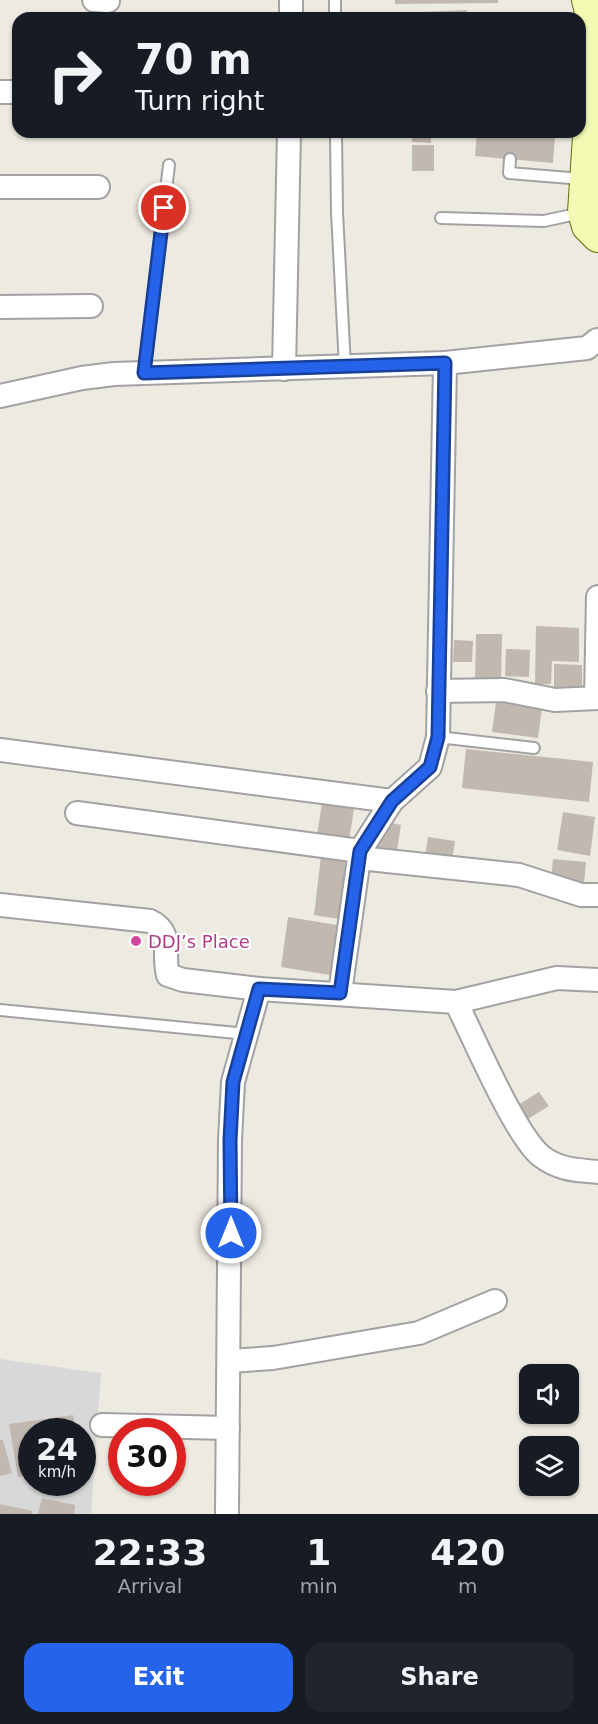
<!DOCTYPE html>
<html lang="en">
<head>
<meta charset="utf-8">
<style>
  body { margin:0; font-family:"DejaVu Sans",sans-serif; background:#20242c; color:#f1f3f6; height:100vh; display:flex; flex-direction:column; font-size:22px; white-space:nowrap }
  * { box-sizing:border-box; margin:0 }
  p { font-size:20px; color:#9ea1a6 }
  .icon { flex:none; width:33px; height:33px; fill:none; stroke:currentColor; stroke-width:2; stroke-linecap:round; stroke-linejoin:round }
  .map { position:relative; height:1514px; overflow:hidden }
  .details { display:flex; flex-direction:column; background:#171b24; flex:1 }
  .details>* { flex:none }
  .guide { position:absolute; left:12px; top:12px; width:574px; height:126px; border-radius:18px; box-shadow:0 2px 4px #0004; background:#171b24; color:#f1f3f6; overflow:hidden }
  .fabs { position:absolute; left:519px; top:1364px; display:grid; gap:12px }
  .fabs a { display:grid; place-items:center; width:60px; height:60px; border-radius:12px; background:#171b24; box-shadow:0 2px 4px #0004; font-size:30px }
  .speed { position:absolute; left:18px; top:1418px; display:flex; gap:12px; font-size:30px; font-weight:700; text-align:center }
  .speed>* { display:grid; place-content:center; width:78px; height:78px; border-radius:50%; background:#171b24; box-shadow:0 2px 4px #0004; line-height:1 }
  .speed small { font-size:15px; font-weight:400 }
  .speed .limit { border:9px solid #d22; background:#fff; color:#111 }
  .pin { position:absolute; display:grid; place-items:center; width:51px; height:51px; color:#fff; margin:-26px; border:3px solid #fff; border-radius:50%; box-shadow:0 2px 6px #0007 }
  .me { position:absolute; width:66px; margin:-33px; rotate:0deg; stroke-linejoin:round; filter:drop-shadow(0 0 4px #0008) }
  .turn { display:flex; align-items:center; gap:21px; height:126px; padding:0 24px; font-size:27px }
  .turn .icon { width:78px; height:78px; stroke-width:2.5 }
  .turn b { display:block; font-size:42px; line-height:51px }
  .eta { display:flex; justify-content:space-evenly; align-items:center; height:102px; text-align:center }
  .eta b { font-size:36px; font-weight:600; line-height:42px }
  .cta { display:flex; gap:12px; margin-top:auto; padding:12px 24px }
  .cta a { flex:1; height:69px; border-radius:18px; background:#2563eb; color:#fff; font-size:24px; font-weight:600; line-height:69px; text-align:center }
  .cta a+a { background:#20242c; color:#f1f3f6 }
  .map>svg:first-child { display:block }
</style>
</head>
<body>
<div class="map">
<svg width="598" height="1514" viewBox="0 0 598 1514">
  <rect width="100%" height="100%" fill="#edeae1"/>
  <path fill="#d9d8d8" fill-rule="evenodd" d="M 0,1359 L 101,1373 L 91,1514 L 0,1514 ZM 32,1431 L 82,1431 L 82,1482 L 32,1482 Z"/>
  <g fill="#c1b8b0">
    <polygon points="395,0 498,0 498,3 395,4"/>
    <polygon points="467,10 467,18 399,18 398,13"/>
    <polygon points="412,132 431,132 431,143 412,142"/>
    <polygon points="477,132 555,135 553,163 475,156"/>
    <rect x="412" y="145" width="22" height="26"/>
    <polygon points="536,626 579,628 579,662 552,661 551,684 535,684"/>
    <polygon points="476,634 502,634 501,682 475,682"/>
    <polygon points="454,640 473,641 472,662 453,662"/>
    <polygon points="506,649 530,650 529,677 505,676"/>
    <polygon points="554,664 582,665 582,691 554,690"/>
    <polygon points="497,694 543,700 538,738 492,732"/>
    <polygon points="466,749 593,762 589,802 462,788"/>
    <polygon points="322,803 354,809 349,840 317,835"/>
    <polygon points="563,812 595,817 590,856 557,850"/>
    <polygon points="383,821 401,825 396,856 377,852"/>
    <polygon points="428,837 455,841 452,861 425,857"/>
    <polygon points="321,856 346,860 338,919 314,915"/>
    <polygon points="553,859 586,862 584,884 551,881"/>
    <polygon points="288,917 337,925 330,975 281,967"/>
    <polygon points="539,1092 549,1106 528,1119 518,1105"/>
    <polygon points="73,1415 76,1431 32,1431 32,1475 18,1477 9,1424"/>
    <polygon points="0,1440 3,1440 12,1473 0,1476"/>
    <polygon points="42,1498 75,1505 74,1514 38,1514"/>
    <polygon points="0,1504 32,1511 32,1514 0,1514"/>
  </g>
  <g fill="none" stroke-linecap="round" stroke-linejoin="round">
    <g stroke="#a2a2a2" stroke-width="14">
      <g id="lane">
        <polyline points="335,0 335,18"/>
        <polyline points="336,132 337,212 345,367"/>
        <polyline points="510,159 509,173 582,179"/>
        <polyline points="441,218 544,221 581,213"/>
        <polyline points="144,373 169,165"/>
        <polyline points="438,737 534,748"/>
        <polyline points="0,1010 247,1034"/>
      </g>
    </g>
    <g stroke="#a2a2a2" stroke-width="26">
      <g id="street">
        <polyline points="94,0 108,1"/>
        <polyline points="291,18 291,0"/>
        <polyline points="0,92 18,92"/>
        <polyline points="0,187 98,187"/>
        <polyline points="0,307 91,306"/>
        <polyline points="284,369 289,132"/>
        <polyline points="0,396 82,378 114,374 445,363 587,348 597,340"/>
        <polyline points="438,691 504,690 555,700 598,698"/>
        <polyline points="596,698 598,597"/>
        <polyline points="0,750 392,801"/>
        <polyline points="77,813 360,851"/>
        <polyline points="359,858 519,875 581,895 598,895"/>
        <path d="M 0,905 L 150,921 C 174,932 162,953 168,975 L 183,980 L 259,989 L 456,1002 C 473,1036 515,1135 541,1156 C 559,1170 577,1170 598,1172"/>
        <polyline points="340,993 360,851 392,801 430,767 438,737 445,363"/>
        <polyline points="456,1002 557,978 598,980"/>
        <polyline points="229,1361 273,1358 419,1333 495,1301"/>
        <polyline points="102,1425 228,1428"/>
        <polyline points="227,1514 230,1140 233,1082 259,989"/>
      </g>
    </g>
    <g stroke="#5d7005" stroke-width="34">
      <polyline id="secondary" points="588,0 594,23 595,46 584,212 588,226 598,236"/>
    </g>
    <use href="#lane" stroke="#fff" stroke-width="10"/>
    <use href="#street" stroke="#fff" stroke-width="22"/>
    <use href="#secondary" stroke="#f1f9b3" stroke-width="32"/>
  </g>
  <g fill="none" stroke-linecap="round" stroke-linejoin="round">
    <g stroke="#184099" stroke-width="15">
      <polyline id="route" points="164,208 144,373 445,363 438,737 430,767 392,801 360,851 340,993 259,989 233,1082 230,1140 231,1233"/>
    </g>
    <use href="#route" stroke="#2563eb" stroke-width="10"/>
  </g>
  <circle fill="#d1479c" stroke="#fff" stroke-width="2" cx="136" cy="941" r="6"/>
  <g text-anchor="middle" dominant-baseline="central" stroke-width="4.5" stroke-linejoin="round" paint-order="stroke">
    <g font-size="18" fill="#b23c85" stroke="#fff" text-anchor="start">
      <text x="148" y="941">DDJ’s Place</text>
    </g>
  </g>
</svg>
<div class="fabs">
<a><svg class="icon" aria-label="sound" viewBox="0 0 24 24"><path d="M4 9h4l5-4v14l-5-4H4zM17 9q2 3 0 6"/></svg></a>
<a><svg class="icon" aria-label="layers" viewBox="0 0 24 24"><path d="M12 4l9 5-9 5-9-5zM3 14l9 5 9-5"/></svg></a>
</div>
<div class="speed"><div>24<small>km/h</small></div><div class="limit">30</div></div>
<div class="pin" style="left:164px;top:208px;background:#d93025"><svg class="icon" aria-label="arrive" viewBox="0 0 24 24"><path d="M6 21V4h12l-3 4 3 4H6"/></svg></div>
<svg class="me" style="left:231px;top:1233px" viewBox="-20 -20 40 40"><circle r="17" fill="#2563eb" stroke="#fff" stroke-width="3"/><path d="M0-11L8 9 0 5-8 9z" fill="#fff"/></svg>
<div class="guide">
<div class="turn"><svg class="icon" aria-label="right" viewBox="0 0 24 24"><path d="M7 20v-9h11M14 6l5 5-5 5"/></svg><div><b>70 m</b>Turn right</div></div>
</div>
</div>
<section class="details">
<div class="eta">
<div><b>22:33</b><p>Arrival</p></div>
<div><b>1</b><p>min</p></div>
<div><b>420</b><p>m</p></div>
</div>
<div class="cta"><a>Exit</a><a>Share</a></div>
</section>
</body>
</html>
